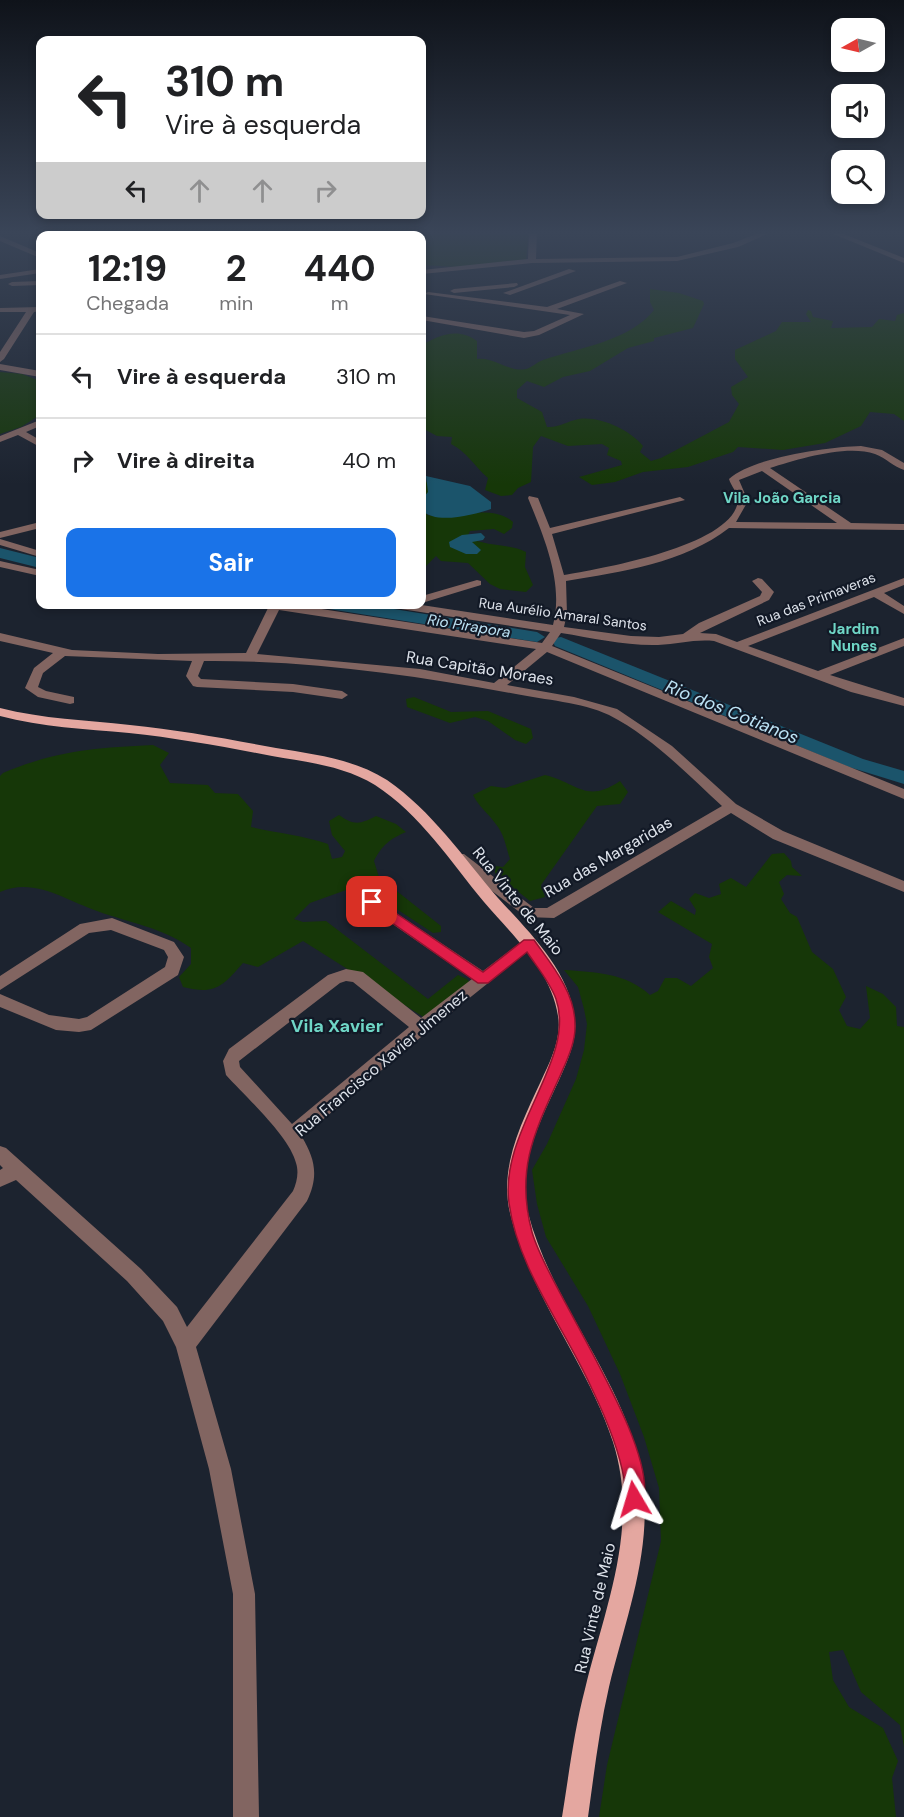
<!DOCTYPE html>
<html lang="pt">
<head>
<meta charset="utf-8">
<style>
  body { margin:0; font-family:"DM Sans",sans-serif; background:#f2f2f2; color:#202124; height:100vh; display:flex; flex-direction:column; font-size:22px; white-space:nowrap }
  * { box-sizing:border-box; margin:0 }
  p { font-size:20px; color:#757577 }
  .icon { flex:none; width:33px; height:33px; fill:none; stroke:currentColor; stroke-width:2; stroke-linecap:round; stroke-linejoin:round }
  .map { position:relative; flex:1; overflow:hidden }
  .panel { position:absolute; left:36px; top:231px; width:390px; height:378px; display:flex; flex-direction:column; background:#fff; border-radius:12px; box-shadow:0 3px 9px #0003 }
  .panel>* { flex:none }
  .banner { position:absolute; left:36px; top:36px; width:390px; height:183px; border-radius:12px; box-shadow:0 3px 9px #0003; background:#fff; color:#202124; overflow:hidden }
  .needle { width:39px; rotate:262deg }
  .fabs { position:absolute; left:831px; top:18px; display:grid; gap:12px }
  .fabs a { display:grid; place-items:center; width:54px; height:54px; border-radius:12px; background:#fff; box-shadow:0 3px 9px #0003; font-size:30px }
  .pin { position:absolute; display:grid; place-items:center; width:51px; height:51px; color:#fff; margin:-26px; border-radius:12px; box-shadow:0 3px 9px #0006 }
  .me { position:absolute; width:66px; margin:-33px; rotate:353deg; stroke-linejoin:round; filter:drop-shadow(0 0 4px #0008) }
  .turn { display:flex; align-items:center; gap:21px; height:126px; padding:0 30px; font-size:27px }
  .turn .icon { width:78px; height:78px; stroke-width:2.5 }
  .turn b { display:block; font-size:42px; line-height:51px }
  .lanes { display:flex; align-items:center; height:57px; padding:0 30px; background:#0003; justify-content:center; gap:30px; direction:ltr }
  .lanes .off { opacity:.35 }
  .eta { display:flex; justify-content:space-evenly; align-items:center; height:102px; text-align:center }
  .eta b { font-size:36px; font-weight:700; line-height:42px }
  .cta { display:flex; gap:12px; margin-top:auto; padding:12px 30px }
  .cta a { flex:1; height:69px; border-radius:12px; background:#1a73e8; color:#fff; font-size:24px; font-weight:700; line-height:69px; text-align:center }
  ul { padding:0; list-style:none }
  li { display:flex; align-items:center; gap:18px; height:84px; padding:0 30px; border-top:2px solid #e0e0e0 }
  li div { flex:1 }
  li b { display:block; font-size:22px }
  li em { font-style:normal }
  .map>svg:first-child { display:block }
</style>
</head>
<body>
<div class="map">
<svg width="904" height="1817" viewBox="0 0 904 1817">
  <rect width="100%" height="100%" fill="#1c232f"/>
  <g fill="#163708">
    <polygon points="361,231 529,231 526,260 457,267 422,265 422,236 360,236"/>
    <path d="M 650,289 L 679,293 L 703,301 L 704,304 L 693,328 L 654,338 L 654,341 L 628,348 L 590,371 L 563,377 L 544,387 L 527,381 L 517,390 L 517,398 L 542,412 L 547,427 C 559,428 567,421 579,419 C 600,416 630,430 643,446 L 640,452 L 651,461 L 661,458 L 729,422 L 739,404 L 732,395 L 731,387 L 748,377 L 735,359 L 735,350 L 776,331 L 782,322 L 811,322 L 806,314 L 808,310 L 811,311 L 813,317 L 833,321 L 831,328 L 872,327 L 879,319 L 895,321 L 897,315 L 904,313 L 904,421 L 894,414 L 870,412 L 861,426 L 825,443 L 783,450 L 738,447 L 733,452 L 688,467 L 643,472 L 615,482 L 592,485 L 579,477 L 622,465 L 621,461 L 607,455 L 609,448 L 602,444 L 568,446 L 541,436 L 533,447 L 531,482 L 518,488 L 512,495 L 501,496 L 485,490 L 488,478 C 474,466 467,452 451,444 L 452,437 L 437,436 L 422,428 L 422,345 C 439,335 458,327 477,341 L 477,359 C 493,356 510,373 526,369 C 531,368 537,362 543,360 C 578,348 630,341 654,310 L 650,302 Z"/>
    <polygon points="0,372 22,374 40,381 40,415 21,427 0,434"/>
    <path d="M 433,478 L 427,515 C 453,519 492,503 513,522 L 512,528 L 504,534 L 494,529 L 470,531 L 467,537 C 487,547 507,543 526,552 L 525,567 L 533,585 L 526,592 L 500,589 L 490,584 L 468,563 L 441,561 L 436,556 L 422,570 L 422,485 Z"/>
    <polygon points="414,697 451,712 488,711 531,729 533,738 526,744 515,740 488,721 475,717 450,723 407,707 406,699"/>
    <path d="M 153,745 L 169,753 L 160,765 L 170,783 L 208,785 L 215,793 L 238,794 L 253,811 L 251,827 C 277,833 302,835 328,844 L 332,859 L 342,857 L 345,851 L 332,835 L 329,821 L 339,815 C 354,826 361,824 376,816 L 396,824 L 406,832 C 390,839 382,845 374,861 L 379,877 L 441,926 L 441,932 L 433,933 L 360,885 L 310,903 L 294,919 L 303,922 L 326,921 L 428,999 L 458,975 L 467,979 L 471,984 L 425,1018 L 303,941 L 258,967 L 243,963 C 222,987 215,995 183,987 L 179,977 L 191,964 L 191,948 C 161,927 130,923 97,911 C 65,900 34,877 0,892 L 0,776 L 3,773 C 58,750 95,748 153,745 Z"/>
    <path d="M 545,775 C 578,783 586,804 620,781 L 628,792 L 620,804 L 597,806 L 541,885 L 545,897 L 530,901 L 495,873 L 495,866 L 503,867 L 510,859 C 506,847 504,833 495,823 C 488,813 479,807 473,795 L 491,786 L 505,788 Z"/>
    <path d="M 784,853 L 791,861 L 792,867 L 802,876 L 787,875 L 779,882 L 784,894 L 781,899 L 790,913 L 797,917 L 812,952 L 833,969 L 846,997 L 839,1010 L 847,1026 L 860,1029 L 870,1018 L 866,986 L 883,994 L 896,1007 L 897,1026 L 904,1027 L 904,1747 L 900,1725 L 861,1692 L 843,1650 L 829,1652 L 833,1680 L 849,1707 L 883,1728 L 898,1761 L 892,1778 L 896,1817 L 599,1817 L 607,1765 L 661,1541 L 659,1488 L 644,1437 L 620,1374 L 588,1306 L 546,1237 L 537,1204 L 532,1170 L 547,1144 L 576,1079 L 584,1050 L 587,1024 L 584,1009 L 578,987 L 564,970 C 595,972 626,973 650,995 L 658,991 L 665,978 L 677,978 L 691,986 L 713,968 L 709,957 L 712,944 L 658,912 L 671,901 L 695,915 L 696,910 L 689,899 L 695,893 L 709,898 L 721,894 L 719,884 L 731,878 L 746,887 L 772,854 Z"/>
  </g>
  <g fill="#1b546b">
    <path d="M 426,476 L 470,486 L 491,502 L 491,509 C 473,515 435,525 422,510 L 422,499 L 428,492 Z"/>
    <polygon points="481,533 485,537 483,540 472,542 481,550 477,554 466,554 450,547 449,542 462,535"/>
  </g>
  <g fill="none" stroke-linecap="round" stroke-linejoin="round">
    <g fill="#1b546b" fill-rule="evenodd">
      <polygon points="0,548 40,558 40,568 0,558"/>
      <polygon points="321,604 363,604 537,632 545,637 537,642 329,609"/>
      <polygon points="561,637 863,759 904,771 904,784 849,767 555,646 553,642 555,638"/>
    </g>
    <g fill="#826561" fill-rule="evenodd">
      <polygon points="47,231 57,231 66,236 56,236"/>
      <polygon points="114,231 122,231 117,236 109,236"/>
      <polygon points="160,231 168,231 163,236 155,236"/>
      <polygon points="349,231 356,231 353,236 346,236"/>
      <polygon points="529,231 537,231 536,259 677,257 733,243 764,231 774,231 738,247 677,261 532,263 422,274 422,270 528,259"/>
      <polygon points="826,231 836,231 904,258 904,263"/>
      <polygon points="0,236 40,253 40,258 0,241"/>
      <polygon points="40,269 40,273 0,279 0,275"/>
      <polygon points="569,269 576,271 510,295 503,293"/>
      <polygon points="40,281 40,285 12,286 8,284 12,282"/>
      <polygon points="620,281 627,283 557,309 584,314 539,335 524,338 422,320 422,316 524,332 534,331 570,315 424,294 428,292 547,307"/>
      <polygon points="517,283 518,285 514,287 454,293 450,291 454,289"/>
      <polygon points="40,307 40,311 34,312 4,359 0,362 0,352 26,312 0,312 0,308"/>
      <polygon points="0,364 40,371 40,377 0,370"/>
      <polygon points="40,420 40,426 26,432 40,440 40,447 18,435 0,442 0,436"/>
      <path d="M 861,446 L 882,450 L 904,463 L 904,470 C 894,467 886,458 875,454 C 847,444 798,459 770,468 L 851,523 L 904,524 L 904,530 L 729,528 C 684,563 621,572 566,581 L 567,614 L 564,627 L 631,636 L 659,637 L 683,634 L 699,623 L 760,596 L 762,592 L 752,581 L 758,578 L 762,579 L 774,592 L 769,600 L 700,633 L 716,634 L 737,642 L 904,578 L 904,585 L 884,593 L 904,606 L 904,614 L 874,597 L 748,646 L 818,671 L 904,638 L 904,646 L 830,675 L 904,698 L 904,706 L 851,692 L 714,641 C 695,639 678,644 658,645 C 626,646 593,638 561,633 L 552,646 L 904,789 L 904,799 L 547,652 L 507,685 L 574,697 L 617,709 L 672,746 L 736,804 L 783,831 L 904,881 L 904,892 L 773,839 L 731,813 L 554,918 L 526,917 L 454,862 L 452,858 L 454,854 L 464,854 L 534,908 L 547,908 L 722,806 C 687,774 652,737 609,715 C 581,702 545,700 516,694 C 413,675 309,660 204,661 L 198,676 L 201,679 L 293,684 L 342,691 L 348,695 L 342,699 L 293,692 L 197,687 L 193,686 L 186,676 L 192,661 L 65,656 L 43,673 L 38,687 L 46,691 L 74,697 L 74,703 L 70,704 L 38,697 L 25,688 L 34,668 L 53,653 L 0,641 L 0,633 L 72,650 L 158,654 L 246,653 L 268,608 L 258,604 L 289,604 L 542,643 L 550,632 L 388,607 L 383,604 L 415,604 L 553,625 C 564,583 544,537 528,498 L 529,496 L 538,498 L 550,528 L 680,497 L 685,500 L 552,534 L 564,575 C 599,569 735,546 738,500 C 738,493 731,486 729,479 C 753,457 829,447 861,446 ZM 762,471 L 837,523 L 736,522 L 748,501 L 739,480 ZM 279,610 L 536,649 L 494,683 L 420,669 L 257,654 Z"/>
      <polygon points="40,522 40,528 0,538 0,532"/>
      <polygon points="0,539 40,551 40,557 0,545"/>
      <polygon points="0,561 40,570 40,576 0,567"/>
      <polygon points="477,580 481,581 481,585 422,603 422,596"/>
      <path d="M 354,885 L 483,971 L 524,940 L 534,940 L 537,944 L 427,1032 L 302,1137 C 315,1159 319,1176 307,1201 L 196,1347 L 231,1469 L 255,1594 L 259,1817 L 233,1817 L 233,1594 L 209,1469 L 176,1347 L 163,1321 L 127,1281 L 16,1180 L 0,1187 L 0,1170 L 3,1168 L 0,1165 L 0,1146 L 6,1148 L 141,1269 L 177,1307 L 187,1327 L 293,1191 C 297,1182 299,1172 296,1163 C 290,1137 245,1096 226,1075 L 223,1061 L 229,1049 L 328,975 L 346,969 L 363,972 L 421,1018 L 472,979 L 349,894 L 347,890 ZM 346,981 L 353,982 L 409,1027 L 292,1124 L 240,1067 L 239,1061 L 340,983 Z"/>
      <polygon points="112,918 174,942 184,957 178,975 91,1030 79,1032 56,1030 0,1007 0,994 49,1015 79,1019 87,1017 165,967 168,957 164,950 111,930 89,933 0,990 0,976 80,924"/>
    </g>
    <path fill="#e4a7a0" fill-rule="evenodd" d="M 0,708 C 43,719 86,720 130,725 C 179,730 228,739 276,748 C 313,754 354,759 387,780 C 432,811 463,857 498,898 C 529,932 571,972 575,1021 C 577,1041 567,1062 559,1080 C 540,1121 517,1166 528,1213 C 550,1296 609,1363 635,1445 C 661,1530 629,1605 609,1687 C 599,1730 594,1774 588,1817 L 562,1817 C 569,1774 574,1731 585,1689 C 605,1607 640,1527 613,1442 C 587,1362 530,1296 510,1213 C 499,1166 522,1122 541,1081 C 550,1062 562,1038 558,1016 C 551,970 513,936 484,902 C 450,861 420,814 375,785 C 344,766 307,762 272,756 C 225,747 177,738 129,733 C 85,729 42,727 0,716 Z"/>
  </g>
  <linearGradient id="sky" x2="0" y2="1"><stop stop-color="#0f131a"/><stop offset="0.48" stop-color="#3a4558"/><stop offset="1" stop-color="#3a4558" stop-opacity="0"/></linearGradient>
  <rect width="904" height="485" fill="url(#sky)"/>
  <path fill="#e11d48" stroke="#92132f" stroke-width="1.5" d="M 372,897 L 483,972 L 524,940 L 534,940 C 551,964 575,992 575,1024 C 576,1042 567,1060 560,1076 C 535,1131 515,1169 532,1232 C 549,1291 664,1451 642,1506 L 634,1509 L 627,1506 C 624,1497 625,1488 624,1479 C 619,1449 605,1416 592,1389 C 565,1328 518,1270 509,1203 C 499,1130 577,1059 556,999 C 550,982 537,967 527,952 L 488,983 L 478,983 L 368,906 L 366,902 Z"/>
  <g text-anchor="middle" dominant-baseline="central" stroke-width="4.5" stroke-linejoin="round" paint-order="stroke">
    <g font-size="14" fill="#dee3eb" stroke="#121926">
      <text transform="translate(816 599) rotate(-21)">Rua das Primaveras</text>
      <text transform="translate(563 614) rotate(8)">Rua Aurélio Amaral Santos</text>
    </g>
    <g font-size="15" font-weight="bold" fill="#6fd6c6" stroke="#121926">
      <text x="782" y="498">Vila João Garcia</text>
      <text x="854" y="629">Jardim<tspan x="854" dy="17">Nunes</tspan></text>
    </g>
    <g font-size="15" font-style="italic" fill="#bde3f5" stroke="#121926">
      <text transform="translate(469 626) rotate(9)">Rio Pirapora</text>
    </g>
    <g font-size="16" fill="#dee3eb" stroke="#121926">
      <text transform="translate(480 668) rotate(9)">Rua Capitão Moraes</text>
      <text transform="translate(608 857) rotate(-30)">Rua das Margaridas</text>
      <text transform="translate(518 901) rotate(51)">Rua Vinte de Maio</text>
      <text transform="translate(381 1063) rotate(-40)">Rua Francisco Xavier Jimenez</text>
      <text transform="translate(595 1608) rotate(-77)">Rua Vinte de Maio</text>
    </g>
    <g font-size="18" font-style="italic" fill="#bde3f5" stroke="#121926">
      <text transform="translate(732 712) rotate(22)">Rio dos Cotianos</text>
    </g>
    <g font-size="18" font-weight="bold" fill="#6fd6c6" stroke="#121926">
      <text x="337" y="1026">Vila Xavier</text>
    </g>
  </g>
</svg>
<div class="fabs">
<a><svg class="needle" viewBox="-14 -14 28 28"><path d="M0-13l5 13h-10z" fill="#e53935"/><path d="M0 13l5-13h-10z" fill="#757577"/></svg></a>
<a><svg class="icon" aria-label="sound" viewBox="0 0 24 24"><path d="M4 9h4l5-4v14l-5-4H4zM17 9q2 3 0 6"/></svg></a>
<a><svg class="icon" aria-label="search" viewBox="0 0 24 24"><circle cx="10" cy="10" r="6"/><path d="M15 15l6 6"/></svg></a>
</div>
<div class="pin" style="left:372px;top:902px;background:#d93025"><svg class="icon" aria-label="arrive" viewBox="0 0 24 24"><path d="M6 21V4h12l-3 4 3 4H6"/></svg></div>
<svg class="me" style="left:634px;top:1499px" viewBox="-20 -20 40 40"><path d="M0-17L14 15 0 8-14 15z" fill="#e11d48" stroke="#fff" stroke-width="4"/></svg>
<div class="banner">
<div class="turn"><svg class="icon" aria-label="left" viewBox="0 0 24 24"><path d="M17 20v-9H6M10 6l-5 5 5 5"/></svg><div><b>310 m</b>Vire à esquerda</div></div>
<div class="lanes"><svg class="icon" aria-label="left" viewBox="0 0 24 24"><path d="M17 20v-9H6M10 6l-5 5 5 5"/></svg><svg class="icon off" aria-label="ahead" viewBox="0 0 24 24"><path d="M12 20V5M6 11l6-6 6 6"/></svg><svg class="icon off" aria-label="ahead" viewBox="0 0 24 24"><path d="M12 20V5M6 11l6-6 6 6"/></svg><svg class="icon off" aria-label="right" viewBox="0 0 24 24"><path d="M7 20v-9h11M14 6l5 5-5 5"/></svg></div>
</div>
<section class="panel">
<div class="eta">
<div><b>12:19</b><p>Chegada</p></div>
<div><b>2</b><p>min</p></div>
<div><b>440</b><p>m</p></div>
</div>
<ul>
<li><svg class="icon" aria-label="left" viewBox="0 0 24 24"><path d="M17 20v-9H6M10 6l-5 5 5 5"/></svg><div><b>Vire à esquerda</b></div><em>310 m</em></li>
<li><svg class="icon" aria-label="right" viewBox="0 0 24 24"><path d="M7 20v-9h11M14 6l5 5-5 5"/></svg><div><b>Vire à direita</b></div><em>40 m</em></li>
</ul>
<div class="cta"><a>Sair</a></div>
</section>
</div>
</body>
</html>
